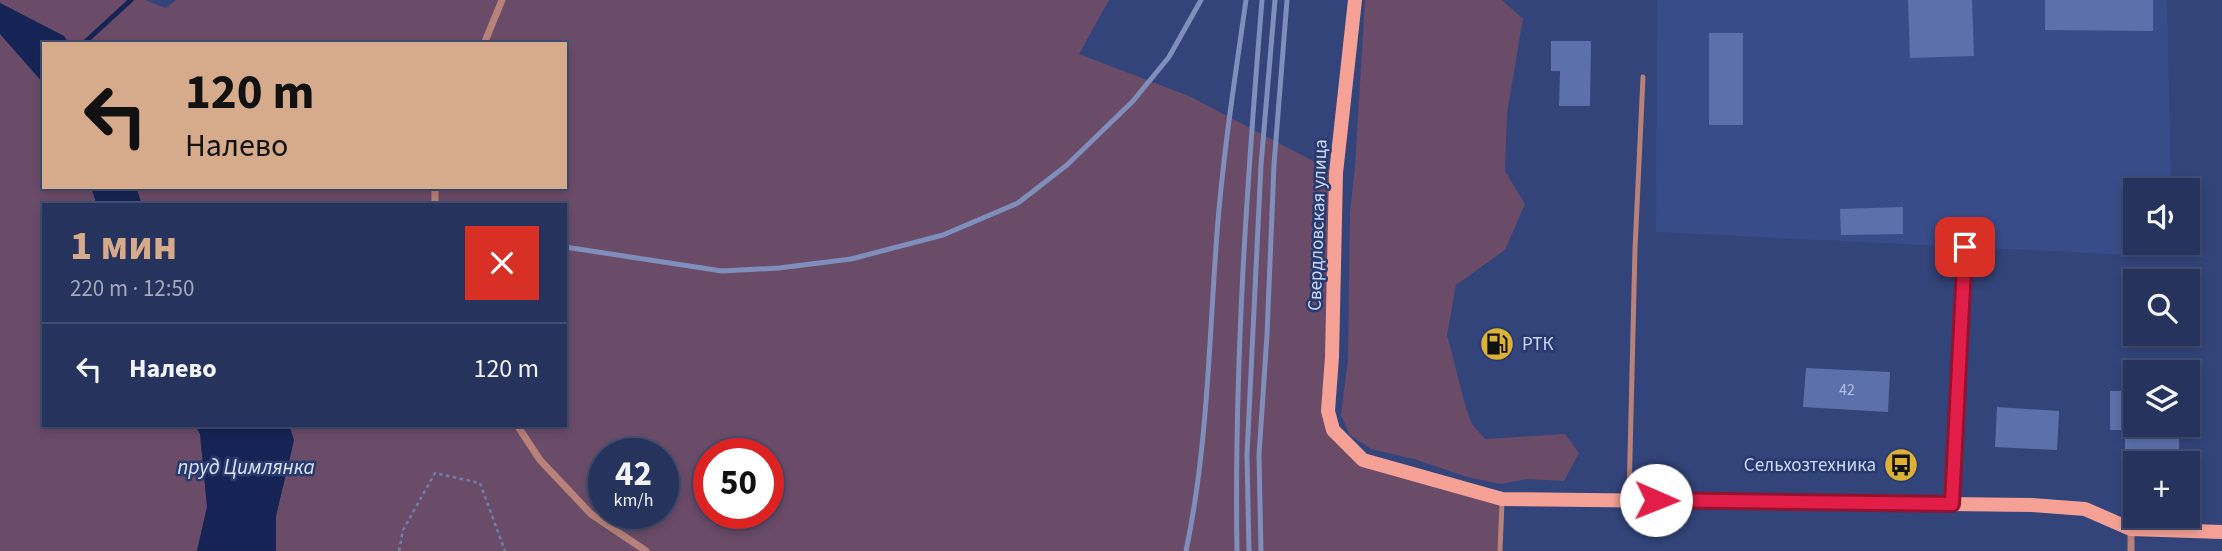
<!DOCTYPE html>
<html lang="ru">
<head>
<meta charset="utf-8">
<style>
  body { margin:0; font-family:"Source Sans 3",sans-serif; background:#2e3b62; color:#f1f3f6; height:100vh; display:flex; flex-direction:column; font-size:26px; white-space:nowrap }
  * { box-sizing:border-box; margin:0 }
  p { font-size:23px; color:#a4aabb }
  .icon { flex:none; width:38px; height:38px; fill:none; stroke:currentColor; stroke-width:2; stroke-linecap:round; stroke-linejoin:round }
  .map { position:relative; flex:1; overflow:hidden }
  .sheet { position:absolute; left:42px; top:203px; width:525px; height:224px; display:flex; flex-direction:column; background:#26335c; border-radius:0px; box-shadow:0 4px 10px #0003,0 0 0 2px #424e72 }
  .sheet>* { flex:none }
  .guide { position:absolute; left:42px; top:42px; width:525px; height:147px; border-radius:0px; box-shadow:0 4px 10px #0003,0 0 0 2px #424e72; background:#d6ab8b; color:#111; overflow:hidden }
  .controls { position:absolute; left:2123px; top:178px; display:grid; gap:14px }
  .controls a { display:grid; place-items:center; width:77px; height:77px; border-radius:0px; background:#26335c; box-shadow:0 4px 10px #0003,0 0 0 2px #424e72; font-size:35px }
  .speed { position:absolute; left:588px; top:438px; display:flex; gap:14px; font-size:35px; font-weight:700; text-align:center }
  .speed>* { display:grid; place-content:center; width:91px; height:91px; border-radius:50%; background:#26335c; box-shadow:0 4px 10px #0003,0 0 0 2px #424e72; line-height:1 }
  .speed small { font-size:18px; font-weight:400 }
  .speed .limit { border:10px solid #d22; background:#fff; color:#111 }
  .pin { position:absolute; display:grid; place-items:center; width:60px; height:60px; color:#fff; margin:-30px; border-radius:14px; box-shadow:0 4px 10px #0006 }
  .me { position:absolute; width:77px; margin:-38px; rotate:91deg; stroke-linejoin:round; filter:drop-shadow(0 0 5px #0008) }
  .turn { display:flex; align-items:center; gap:24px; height:147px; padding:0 28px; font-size:32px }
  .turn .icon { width:91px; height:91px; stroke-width:2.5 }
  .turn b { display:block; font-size:49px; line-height:60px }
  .round { display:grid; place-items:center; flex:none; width:74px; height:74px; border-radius:0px; background:#2e3b62 }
  .head { display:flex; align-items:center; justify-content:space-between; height:119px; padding:0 28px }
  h1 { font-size:42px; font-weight:700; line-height:52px; color:#d6ab8b }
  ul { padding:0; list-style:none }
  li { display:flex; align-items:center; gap:21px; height:91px; padding:0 28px; border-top:2px solid #424e72 }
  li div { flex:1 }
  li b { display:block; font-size:26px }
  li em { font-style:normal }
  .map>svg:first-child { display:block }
</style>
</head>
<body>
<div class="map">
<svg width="2222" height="551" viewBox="0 0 2222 551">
  <rect width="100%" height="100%" fill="#32447a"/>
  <polygon fill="#384c89" points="1657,0 2167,0 2171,191 2135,191 2135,243 2172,243 2172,257 1656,232"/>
  <g fill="#6a4b68" fill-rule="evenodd">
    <path d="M 0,0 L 145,0 L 166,8 L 176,0 L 1109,0 L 1079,54 L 1189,96 L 1336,173 L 1328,411 L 1364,460 L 1502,499 L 1500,551 L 276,551 L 276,516 L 294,440 L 289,425 L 565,425 L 565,205 L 142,205 L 136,187 L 565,187 L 565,44 L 69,44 L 64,36 L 0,3 ZM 604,453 L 663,453 L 663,513 L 604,513 ZM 709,453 L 768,453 L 768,513 L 709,513 Z"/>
    <polygon points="1365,0 1502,0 1523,19 1507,113 1505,171 1525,204 1505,250 1456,285 1447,335 1466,408 1472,424 1485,439 1565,434 1579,453 1564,481 1527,479 1501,484 1467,477 1414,459 1371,449 1350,435 1341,415 1348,360 1350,212 1355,167"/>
    <polygon points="0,34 44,84 44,187 91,187 97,205 44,205 44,425 195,425 200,434 207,507 197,551 0,551"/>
  </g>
  <g fill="#162455">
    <polygon points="0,3 64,36 69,44 44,44 44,84 0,34"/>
    <polygon points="91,187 136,187 142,205 97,205"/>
    <polygon points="195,425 289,425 294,440 276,516 276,551 197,551 207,507 200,434"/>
  </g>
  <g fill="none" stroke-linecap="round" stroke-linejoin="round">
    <polyline stroke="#162455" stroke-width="5" points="83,44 131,0"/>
  </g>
  <g fill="#5c70ab">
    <polygon points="1908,0 1972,0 1974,56 1910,58"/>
    <polygon points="2045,0 2153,0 2153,31 2045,30"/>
    <rect x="1709" y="33" width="34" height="92"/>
    <polygon points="1551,41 1591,41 1590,106 1559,106 1560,71 1551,71"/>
    <polygon points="1903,207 1903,234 1841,235 1840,209"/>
    <polygon points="1490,329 1505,330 1505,359 1490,359"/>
    <polygon points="1806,368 1890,372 1888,412 1803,407"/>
    <polygon points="2110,391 2127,391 2126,405 2135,405 2135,425 2179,425 2179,450 2125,450 2125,430 2110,430"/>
    <polygon points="1997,407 2059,411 2057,450 1995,447"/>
  </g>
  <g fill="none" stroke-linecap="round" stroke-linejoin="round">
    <polyline stroke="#6f7fad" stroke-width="2.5" stroke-dasharray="3.5 3.5" stroke-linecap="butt" points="399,551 403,530 435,473 480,483 505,551"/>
    <g stroke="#b8827a" stroke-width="5">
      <polyline points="1629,497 1635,249 1643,77"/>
      <polyline points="1952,504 1965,247"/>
      <polyline points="1500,551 1502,502"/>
    </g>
    <g stroke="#b8827a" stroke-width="7">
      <polyline points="484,44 502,0"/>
      <polyline points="435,205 435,187"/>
      <polyline points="517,425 540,460 591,514 646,551"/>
      <polyline points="2131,551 2131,530"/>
    </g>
    <polyline stroke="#f6a196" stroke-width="14" points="1355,0 1336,173 1332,357 1328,411 1333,430 1363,460 1502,499 2032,505 2085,509 2131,529 2222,532"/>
    <g stroke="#7f8eba" stroke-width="5">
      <polyline points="565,247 722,271 779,268 851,259 943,235 1018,203 1067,165 1133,101 1169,57 1201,0"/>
      <path d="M 1186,551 C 1208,446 1209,339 1217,233 C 1223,154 1235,78 1246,0"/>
      <path d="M 1237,551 C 1234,367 1247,183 1262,0"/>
      <polyline points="1249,551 1247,455 1261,165 1275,0"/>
      <polyline points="1261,551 1259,455 1267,335 1274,165 1287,0"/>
    </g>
  </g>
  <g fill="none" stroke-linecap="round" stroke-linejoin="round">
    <g stroke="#92132f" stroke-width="18">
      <polyline id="route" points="1656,500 1952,504 1965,247"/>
    </g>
    <use href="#route" stroke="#e11d48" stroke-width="12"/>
  </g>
  <defs>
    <g id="fuel-disc" transform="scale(1.75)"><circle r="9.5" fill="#ddb133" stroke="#28396e"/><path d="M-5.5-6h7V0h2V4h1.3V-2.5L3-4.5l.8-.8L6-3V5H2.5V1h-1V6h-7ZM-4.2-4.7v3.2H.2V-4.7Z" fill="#111"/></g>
    <g id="bus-disc" transform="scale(1.75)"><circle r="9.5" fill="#ddb133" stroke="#28396e"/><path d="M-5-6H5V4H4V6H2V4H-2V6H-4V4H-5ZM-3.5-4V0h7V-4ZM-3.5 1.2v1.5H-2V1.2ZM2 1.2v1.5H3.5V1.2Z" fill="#111"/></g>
  </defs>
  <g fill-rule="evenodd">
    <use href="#fuel-disc" x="1497" y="344"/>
    <use href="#bus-disc" x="1901" y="465"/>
  </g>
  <g text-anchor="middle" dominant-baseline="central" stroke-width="5" stroke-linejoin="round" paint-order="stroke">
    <g font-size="16" fill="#b0bfe6">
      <text x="1847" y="390">42</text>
    </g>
    <g font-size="19" fill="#ccd9fa" stroke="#28396e">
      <text transform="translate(1318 225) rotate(-88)">Свердловская улица</text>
    </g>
    <g font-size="19" fill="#ccd9fa" stroke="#28396e" text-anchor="start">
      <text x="1522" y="344">РТК</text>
      <text x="1876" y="465" text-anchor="end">Сельхозтехника</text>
    </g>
    <g font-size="21" font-style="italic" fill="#dde4f5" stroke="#28396e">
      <text x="246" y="467">пруд Цимлянка</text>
    </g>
  </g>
</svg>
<div class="controls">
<a><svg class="icon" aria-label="sound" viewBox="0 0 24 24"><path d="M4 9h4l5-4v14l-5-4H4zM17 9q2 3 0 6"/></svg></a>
<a><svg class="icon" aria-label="search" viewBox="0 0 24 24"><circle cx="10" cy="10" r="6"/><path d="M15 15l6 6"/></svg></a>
<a><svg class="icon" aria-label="layers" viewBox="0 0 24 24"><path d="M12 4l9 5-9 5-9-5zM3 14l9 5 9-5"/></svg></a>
<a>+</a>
</div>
<div class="speed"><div>42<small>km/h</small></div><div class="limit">50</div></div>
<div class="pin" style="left:1965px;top:247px;background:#d93025"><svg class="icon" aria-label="arrive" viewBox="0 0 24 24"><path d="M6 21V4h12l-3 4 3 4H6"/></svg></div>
<svg class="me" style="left:1656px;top:500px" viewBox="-20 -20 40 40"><circle r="19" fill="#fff"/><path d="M0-13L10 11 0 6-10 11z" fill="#e11d48"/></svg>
<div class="guide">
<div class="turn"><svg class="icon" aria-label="left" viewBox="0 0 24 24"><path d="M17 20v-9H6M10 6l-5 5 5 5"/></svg><div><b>120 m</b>Налево</div></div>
</div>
<section class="sheet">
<div class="head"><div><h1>1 мин</h1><p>220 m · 12:50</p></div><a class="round" style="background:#d93025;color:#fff"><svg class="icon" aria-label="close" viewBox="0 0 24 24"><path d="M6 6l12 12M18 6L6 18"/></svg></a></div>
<ul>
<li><svg class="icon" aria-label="left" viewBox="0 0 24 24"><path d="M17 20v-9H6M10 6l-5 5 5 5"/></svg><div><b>Налево</b></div><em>120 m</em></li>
</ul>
</section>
</div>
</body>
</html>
